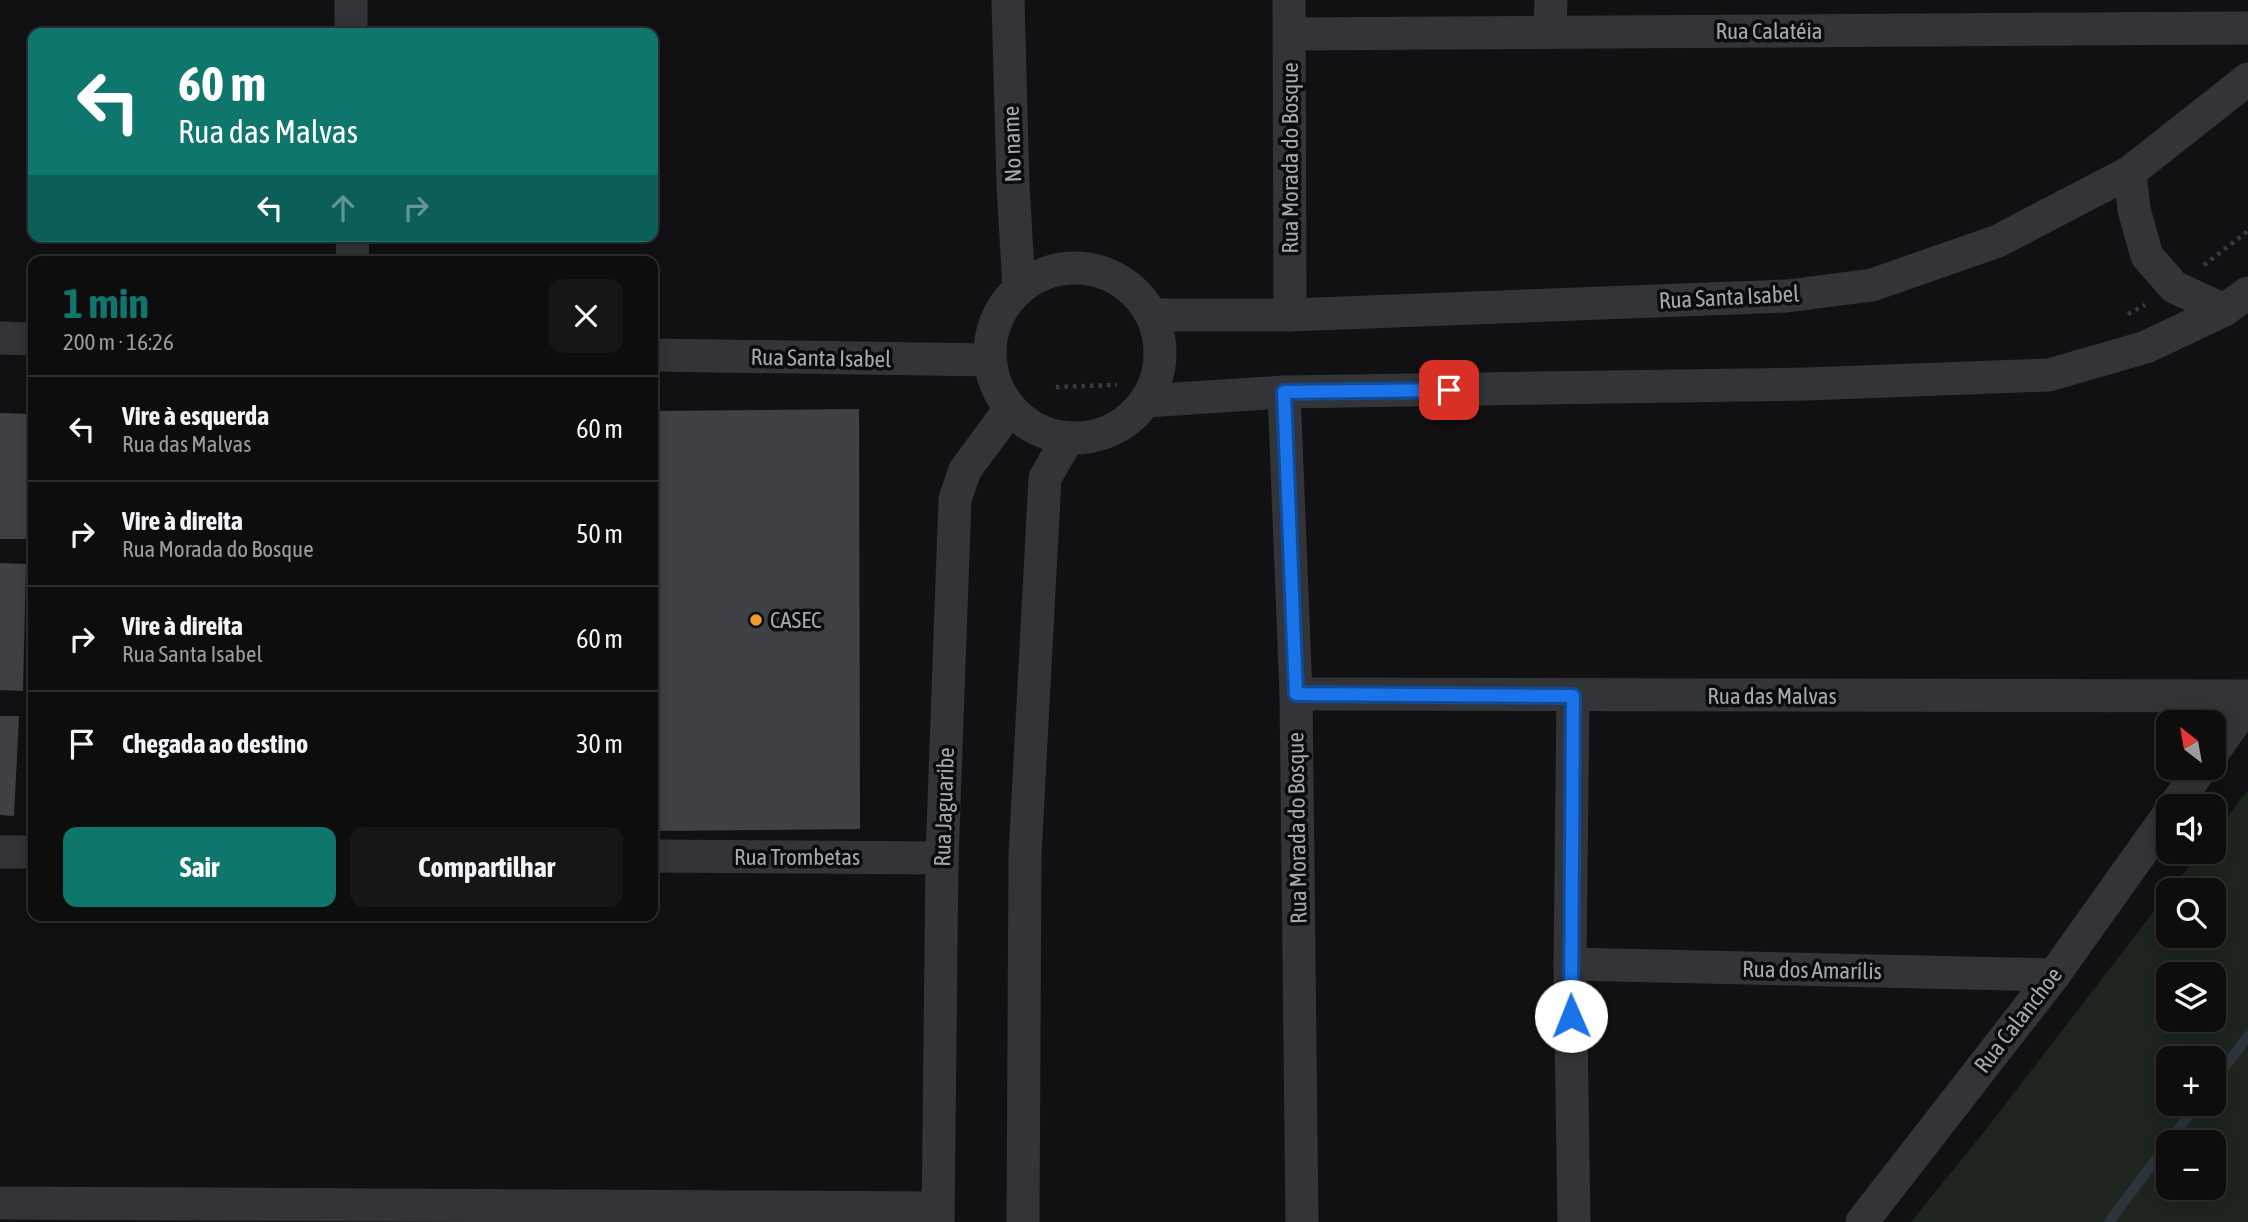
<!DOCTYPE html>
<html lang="pt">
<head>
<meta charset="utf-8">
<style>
  body { margin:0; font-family:"Asap Condensed",sans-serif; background:#161617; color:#f1f3f6; height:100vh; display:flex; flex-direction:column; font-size:26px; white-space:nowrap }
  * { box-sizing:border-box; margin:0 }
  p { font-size:23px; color:#9a9c9e }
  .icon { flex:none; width:38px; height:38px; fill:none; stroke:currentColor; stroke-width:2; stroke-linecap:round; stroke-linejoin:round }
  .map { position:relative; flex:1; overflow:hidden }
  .drawer { position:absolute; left:28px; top:256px; width:630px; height:665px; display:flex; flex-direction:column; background:#0d0d0e; border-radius:14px; box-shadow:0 4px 18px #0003,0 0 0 2px #2d2d2e }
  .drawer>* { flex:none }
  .guide { position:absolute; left:28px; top:28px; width:630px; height:214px; border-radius:14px; box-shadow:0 4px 18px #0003,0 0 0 2px #2d2d2e; background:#0f766e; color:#fff; overflow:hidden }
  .needle { width:46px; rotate:329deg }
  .tools { position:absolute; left:2156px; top:710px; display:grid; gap:14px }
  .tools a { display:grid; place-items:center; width:70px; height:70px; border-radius:14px; background:#0d0d0e; box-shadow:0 4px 18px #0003,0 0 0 2px #2d2d2e; font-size:35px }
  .pin { position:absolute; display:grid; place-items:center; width:60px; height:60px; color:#fff; margin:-30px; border-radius:14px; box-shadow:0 4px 10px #0006 }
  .me { position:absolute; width:77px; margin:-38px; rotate:359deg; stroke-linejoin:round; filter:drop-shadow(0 0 5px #0008) }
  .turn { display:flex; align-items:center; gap:24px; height:147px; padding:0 35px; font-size:32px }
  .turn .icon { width:91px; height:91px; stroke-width:2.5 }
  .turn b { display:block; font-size:49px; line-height:60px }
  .lanes { display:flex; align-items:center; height:66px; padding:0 35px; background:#0003; justify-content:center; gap:35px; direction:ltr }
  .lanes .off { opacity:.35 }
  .round { display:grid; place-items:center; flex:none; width:74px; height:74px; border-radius:14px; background:#161617 }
  .overview { display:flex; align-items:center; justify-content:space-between; height:119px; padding:0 35px }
  h1 { font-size:42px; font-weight:700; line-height:52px; color:#0f766e }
  .action { display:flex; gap:14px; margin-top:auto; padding:14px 35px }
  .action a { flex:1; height:80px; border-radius:14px; background:#0f766e; color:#fff; font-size:28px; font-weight:700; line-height:80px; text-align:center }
  .action a+a { background:#161617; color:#f1f3f6 }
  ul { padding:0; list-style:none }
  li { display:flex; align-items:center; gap:21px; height:105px; padding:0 35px; border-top:2px solid #2d2d2e }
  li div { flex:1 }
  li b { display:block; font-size:26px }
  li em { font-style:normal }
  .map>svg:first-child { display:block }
</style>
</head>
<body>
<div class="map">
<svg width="2248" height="1222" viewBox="0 0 2248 1222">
  <rect width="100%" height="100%" fill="#111113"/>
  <path fill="#1e251e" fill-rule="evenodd" d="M 2248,790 L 2248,1222 L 1911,1222 L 1987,1128 L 2168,893 L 2168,936 L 2214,936 L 2214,891 L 2170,891 L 2200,852 L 2214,852 L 2214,834 ZM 2168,975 L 2214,975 L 2214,1020 L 2168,1020 ZM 2168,1059 L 2214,1059 L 2214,1104 L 2168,1104 ZM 2168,1143 L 2214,1143 L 2214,1188 L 2168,1188 Z"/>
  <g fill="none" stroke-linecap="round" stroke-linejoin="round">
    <g stroke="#2b353b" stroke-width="10">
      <polyline points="2214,1082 2248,1036"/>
      <polyline points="2168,1143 2197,1104"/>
      <polyline points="2109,1222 2168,1143"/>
    </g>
  </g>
  <g fill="#404146">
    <polygon points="859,409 860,829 653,831 653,411"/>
    <polygon points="0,413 31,414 29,539 0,539"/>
    <polygon points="0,563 26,564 23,691 0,690"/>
    <polygon points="0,716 19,716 14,816 0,815"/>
  </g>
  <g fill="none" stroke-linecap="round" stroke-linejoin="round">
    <g stroke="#383b3f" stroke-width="4.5" stroke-dasharray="3.5 5" stroke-linecap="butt">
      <polyline points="2204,265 2248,231"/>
      <polyline points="2128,314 2145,305"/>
      <polyline points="1056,387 1117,385"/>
    </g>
    <g stroke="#323438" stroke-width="33">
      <polyline points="351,0 351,33"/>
      <polyline points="1008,0 1013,186 1019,288"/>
      <polyline points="1289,0 1290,315"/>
      <polyline points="1550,32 1551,0"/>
      <polyline points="1290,34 2248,28"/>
      <polyline points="2130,172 2134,210 2147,256 2174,287 2224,310"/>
      <polyline points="352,236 353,261"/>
      <circle cx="1075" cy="353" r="85"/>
      <polyline points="1153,315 1290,315 1787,296 1872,285 1998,241 2130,172 2248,79"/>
      <polyline points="0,338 33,339"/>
      <polyline points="653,355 989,360"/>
      <polyline points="1284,392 1296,694 1302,1222"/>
      <polyline points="1146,401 1284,392 1807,384 2049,375 2146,347 2224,310 2248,293"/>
      <polyline points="1296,694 2248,696"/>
      <polyline points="1573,696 1570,964 1574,1222"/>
      <polyline points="2214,751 2248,703"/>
      <polyline points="2174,807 2201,768"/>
      <polyline points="0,852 33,852"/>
      <polyline points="653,856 942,858"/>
      <polyline points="1570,964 2054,975"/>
      <polyline points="0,1203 938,1208"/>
      <polyline points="938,1222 942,858 955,499 965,470 1010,409"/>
      <polyline points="1023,1222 1025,855 1045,478 1068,438"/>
      <polyline points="1862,1222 2054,975 2168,815"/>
    </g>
  </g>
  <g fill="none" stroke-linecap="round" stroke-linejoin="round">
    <g stroke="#114b97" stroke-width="18">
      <polyline id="route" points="1449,390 1284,392 1296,694 1573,696 1571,1016"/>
    </g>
    <use href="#route" stroke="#1a73e8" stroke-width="12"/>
  </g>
  <circle fill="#ee9c2e" stroke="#0c0c0e" stroke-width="2.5" cx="756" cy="620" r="7"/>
  <g text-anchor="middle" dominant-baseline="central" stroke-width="7" stroke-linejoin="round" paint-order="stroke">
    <g font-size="23" fill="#a3a9b3" stroke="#0c0c0e">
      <text x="1769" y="31">Rua Calatéia</text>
      <text transform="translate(1012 144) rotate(-92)">No name</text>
      <text transform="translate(1290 158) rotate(-90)">Rua Morada do Bosque</text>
      <text transform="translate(1729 297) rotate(-3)">Rua Santa Isabel</text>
      <text transform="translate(821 358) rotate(1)">Rua Santa Isabel</text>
      <text x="1772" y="696">Rua das Malvas</text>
      <text transform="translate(944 807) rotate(-88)">Rua Jaguaribe</text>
      <text transform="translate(1297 828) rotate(-91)">Rua Morada do Bosque</text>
      <text x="797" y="857">Rua Trombetas</text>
      <text transform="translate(1812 970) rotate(1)">Rua dos Amarílis</text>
      <text transform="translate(2018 1020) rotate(-52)">Rua Calanchoe</text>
    </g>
    <g font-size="23" fill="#a3a9b3" stroke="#0c0c0e" text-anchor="start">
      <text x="770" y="620">CASEC</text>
    </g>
  </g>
</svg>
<div class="tools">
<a><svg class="needle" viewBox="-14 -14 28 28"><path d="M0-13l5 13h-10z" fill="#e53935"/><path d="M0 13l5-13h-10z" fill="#9a9c9e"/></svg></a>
<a><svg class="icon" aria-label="sound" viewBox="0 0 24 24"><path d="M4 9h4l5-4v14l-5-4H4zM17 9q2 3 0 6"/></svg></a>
<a><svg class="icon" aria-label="search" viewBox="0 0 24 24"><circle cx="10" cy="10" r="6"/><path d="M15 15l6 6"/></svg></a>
<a><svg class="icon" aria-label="layers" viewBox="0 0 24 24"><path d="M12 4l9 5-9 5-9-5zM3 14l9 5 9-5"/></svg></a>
<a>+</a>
<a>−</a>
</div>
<div class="pin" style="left:1449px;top:390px;background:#d93025"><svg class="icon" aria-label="arrive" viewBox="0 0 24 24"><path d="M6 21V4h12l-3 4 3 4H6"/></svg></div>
<svg class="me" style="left:1571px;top:1016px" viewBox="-20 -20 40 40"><circle r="19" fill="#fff"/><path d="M0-13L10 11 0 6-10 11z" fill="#1a73e8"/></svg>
<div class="guide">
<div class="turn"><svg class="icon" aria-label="left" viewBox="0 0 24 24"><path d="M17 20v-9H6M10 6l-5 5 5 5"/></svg><div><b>60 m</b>Rua das Malvas</div></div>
<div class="lanes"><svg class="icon" aria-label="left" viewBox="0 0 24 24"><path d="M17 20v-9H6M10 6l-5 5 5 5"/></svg><svg class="icon off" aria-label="ahead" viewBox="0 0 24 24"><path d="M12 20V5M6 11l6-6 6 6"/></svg><svg class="icon off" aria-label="right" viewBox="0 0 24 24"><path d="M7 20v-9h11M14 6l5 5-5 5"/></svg></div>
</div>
<section class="drawer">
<div class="overview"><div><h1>1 min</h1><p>200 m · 16:26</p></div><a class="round"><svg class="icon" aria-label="close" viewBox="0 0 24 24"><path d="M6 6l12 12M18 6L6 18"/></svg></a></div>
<ul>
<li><svg class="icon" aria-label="left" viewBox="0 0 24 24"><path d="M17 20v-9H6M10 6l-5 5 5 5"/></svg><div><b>Vire à esquerda</b><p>Rua das Malvas</p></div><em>60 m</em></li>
<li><svg class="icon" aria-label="right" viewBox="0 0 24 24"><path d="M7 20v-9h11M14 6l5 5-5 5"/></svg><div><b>Vire à direita</b><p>Rua Morada do Bosque</p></div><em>50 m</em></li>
<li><svg class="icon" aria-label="right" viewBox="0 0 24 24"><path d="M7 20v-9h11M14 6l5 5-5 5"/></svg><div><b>Vire à direita</b><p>Rua Santa Isabel</p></div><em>60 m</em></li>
<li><svg class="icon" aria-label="arrive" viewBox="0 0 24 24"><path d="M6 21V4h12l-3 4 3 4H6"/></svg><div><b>Chegada ao destino</b></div><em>30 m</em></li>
</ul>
<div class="action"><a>Sair</a><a>Compartilhar</a></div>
</section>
</div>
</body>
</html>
